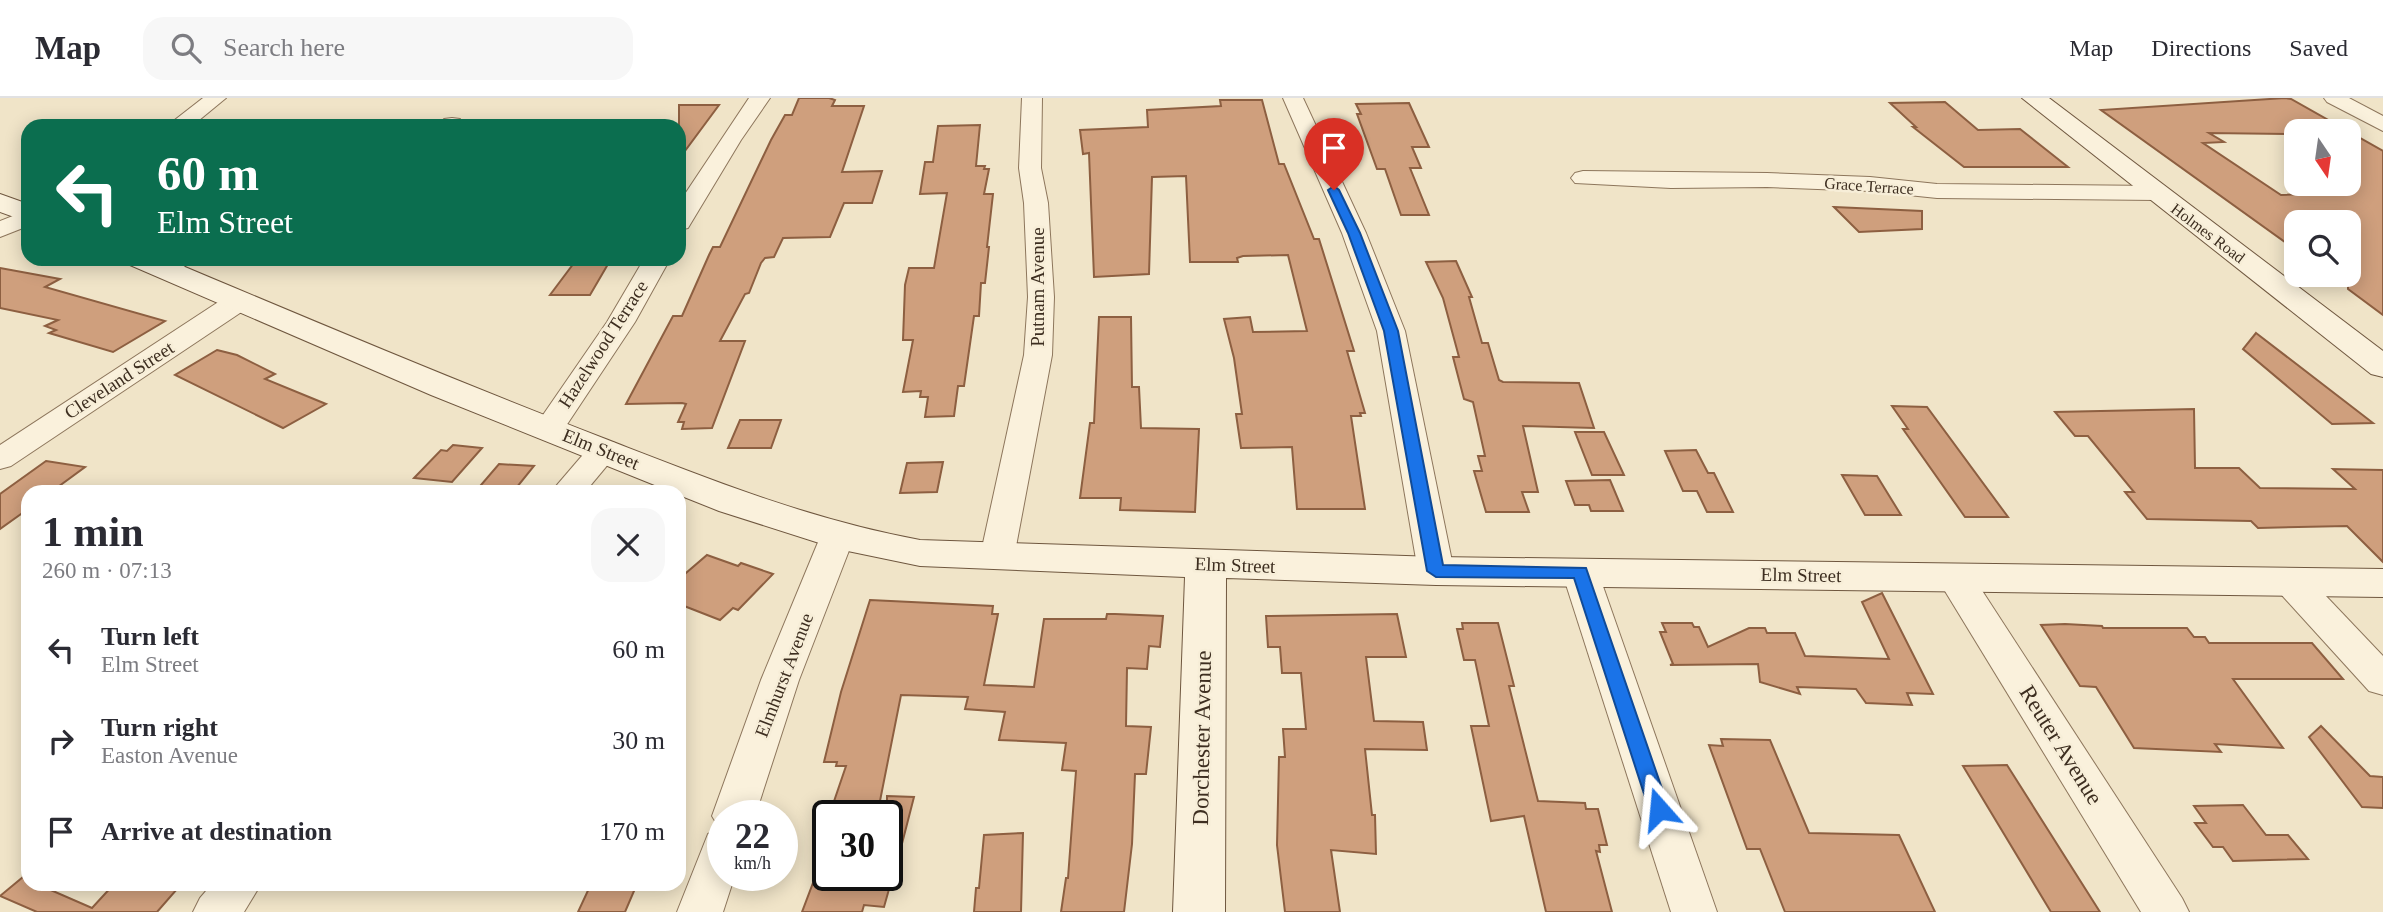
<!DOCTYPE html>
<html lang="en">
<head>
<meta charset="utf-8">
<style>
  body { margin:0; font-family:Georgia,serif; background:#f7f7f7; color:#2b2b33; height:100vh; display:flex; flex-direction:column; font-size:26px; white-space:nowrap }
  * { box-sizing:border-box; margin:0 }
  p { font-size:23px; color:#7c7c81 }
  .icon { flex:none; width:38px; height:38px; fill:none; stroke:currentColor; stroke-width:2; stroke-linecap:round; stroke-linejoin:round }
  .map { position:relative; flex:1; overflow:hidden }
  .panel { position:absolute; left:21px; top:387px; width:665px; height:406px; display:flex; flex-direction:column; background:#fff; border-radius:21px; box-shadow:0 4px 18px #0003 }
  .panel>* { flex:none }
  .hud { position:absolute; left:21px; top:21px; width:665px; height:147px; border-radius:21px; box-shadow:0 4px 18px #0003; background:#0b6e4f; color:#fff; overflow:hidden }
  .needle { width:46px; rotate:167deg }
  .tools { position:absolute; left:2284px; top:21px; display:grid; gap:14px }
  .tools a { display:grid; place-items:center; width:77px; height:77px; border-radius:14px; background:#fff; box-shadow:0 4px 18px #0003; font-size:35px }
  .speed { position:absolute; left:707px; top:702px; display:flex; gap:14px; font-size:35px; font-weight:700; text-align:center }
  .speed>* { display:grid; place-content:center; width:91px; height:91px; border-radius:50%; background:#fff; box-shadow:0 4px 18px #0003; line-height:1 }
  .speed small { font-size:18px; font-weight:400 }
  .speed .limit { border:4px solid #111; border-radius:10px; background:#fff; color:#111 }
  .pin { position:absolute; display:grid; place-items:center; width:60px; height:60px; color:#fff; margin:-72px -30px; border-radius:50% 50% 50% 0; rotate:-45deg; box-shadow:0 0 7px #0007 }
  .pin .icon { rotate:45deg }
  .me { position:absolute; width:77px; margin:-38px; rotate:342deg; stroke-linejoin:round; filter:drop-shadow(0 0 5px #0008) }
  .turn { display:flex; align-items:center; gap:24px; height:147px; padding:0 21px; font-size:32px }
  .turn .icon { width:91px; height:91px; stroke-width:2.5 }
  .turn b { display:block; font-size:49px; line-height:60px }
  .round { display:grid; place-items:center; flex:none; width:74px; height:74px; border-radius:21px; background:#f7f7f7 }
  .headline { display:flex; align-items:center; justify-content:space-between; height:119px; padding:0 21px }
  h1 { font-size:42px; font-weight:700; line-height:52px }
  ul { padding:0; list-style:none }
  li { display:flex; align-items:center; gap:21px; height:91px; padding:0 21px }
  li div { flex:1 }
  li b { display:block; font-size:26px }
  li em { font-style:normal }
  header { display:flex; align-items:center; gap:42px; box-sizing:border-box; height:98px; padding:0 35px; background:#fff; border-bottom:2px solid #e1e1e2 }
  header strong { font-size:33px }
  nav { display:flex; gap:38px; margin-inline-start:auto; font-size:24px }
  .search { width:490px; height:63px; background:#f7f7f7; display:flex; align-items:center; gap:18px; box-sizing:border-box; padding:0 24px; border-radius:21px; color:#7c7c81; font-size:26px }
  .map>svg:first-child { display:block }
</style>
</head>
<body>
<header>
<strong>Map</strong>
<div class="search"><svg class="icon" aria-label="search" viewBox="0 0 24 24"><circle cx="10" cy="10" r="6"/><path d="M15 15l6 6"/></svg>Search here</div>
<nav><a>Map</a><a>Directions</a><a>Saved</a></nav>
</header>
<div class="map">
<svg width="2383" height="814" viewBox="0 0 2383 814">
  <rect width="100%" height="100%" fill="#f0e4c8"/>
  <g fill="#cf9f7d" stroke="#8d5f41" stroke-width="2" fill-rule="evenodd">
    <polygon points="799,0 829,0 835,2 832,8 864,8 842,74 882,73 872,105 844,105 830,139 783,140 774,159 765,160 761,165 749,195 745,196 720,243 745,243 712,330 682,331 684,324 678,324 686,306 682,305 626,306 673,218 682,218 709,157 713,149 720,149 771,42 785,17 792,17"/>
    <path d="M 2285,0 L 2291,1 L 2383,53 L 2383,217 L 2348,191 L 2348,124 L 2296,124 L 2296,152 L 2101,12 ZM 2296,33 L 2348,33 L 2348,94 L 2281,97 L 2203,45 L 2224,44 L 2209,35 L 2296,36 Z"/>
    <polygon points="1220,2 1262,2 1279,66 1284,66 1314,141 1319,141 1354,253 1347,253 1365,315 1360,315 1361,318 1351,318 1365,411 1297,411 1292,349 1241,350 1236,316 1242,316 1234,260 1224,221 1250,219 1253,234 1307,233 1288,157 1243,158 1237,160 1238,164 1190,164 1186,78 1152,79 1149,176 1094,179 1089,55 1083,56 1080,32 1148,29 1147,12 1221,8"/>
    <polygon points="1945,4 1978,32 2020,31 2068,69 1964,69 1913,29 1916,29 1890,5"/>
    <polygon points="1409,5 1429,49 1412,49 1421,70 1410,70 1429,117 1401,117 1385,71 1377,71 1357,16 1361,16 1356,6"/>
    <polygon points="679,7 719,7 679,61"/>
    <polygon points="980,27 976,68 985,68 984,71 989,71 984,96 993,96 987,149 989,149 985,185 981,185 979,218 974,218 964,288 958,288 954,318 925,319 928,299 920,299 921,293 903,294 913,242 903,242 905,187 909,170 934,170 947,95 920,96 925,64 933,64 938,28"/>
    <polygon points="1834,109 1922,113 1922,131 1859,134"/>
    <polygon points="577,161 611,161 590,197 550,197"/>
    <polygon points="1456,163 1472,199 1469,199 1482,245 1488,245 1499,282 1503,284 1579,285 1594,330 1523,328 1538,394 1522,394 1529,414 1486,414 1474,373 1482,373 1478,358 1485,358 1473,304 1464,301 1453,259 1459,259 1443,200 1426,164"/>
    <polygon points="0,170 60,181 45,189 165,223 113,254 49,235 56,232 45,228 58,222 0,210"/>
    <polygon points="1099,219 1131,219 1132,289 1139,289 1141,330 1199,331 1195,414 1120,412 1121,400 1080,400 1090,325 1094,325"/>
    <polygon points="2256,235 2373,325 2332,326 2243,251"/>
    <polygon points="217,252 237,257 275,276 265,281 326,306 283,330 175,277"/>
    <polygon points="1892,308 1927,309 2008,419 1965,419 1903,331 1908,331"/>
    <polygon points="2194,311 2195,370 2239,370 2260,390 2355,391 2333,371 2383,372 2383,464 2347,428 2258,430 2251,423 2147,421 2125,394 2134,394 2088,338 2075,338 2055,314"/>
    <polygon points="740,322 781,322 771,350 728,350"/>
    <polygon points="1575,334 1604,334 1624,377 1592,377"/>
    <polygon points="453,347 482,350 452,384 414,380 441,352 447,353"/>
    <polygon points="1696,352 1708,375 1714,375 1733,414 1707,414 1697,393 1683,393 1665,353"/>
    <polygon points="46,363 85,369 51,394 28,394 28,411 0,431 0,396"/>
    <polygon points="943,364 937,394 900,395 907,365"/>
    <polygon points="499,366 534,368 513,394 475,394"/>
    <polygon points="1842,377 1877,378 1901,417 1865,417"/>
    <polygon points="1610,382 1623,413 1591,413 1589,407 1575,407 1566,383"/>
    <polygon points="707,457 738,468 741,465 773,476 738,512 733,510 720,522 679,506 679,481"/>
    <polygon points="1882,495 1933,596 1907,595 1912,607 1866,605 1856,591 1797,589 1800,596 1760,584 1758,566 1670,567 1673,566 1660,534 1666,534 1662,525 1692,525 1694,529 1699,529 1708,549 1749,530 1765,530 1767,535 1795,535 1805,558 1889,561 1862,504"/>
    <polygon points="870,502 993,508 992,516 998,516 984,587 1034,589 1044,521 1106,521 1107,516 1115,516 1163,518 1160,549 1149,548 1147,571 1127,570 1126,628 1151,629 1146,676 1135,676 1132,746 1124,814 1061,814 1066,780 1068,780 1076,673 1062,672 1066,645 999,642 1005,614 965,611 968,599 901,597 877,718 829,718 846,668 836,668 837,664 824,664 841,594"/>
    <polygon points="1397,516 1406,559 1366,559 1374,623 1423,624 1427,652 1365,651 1372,717 1375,717 1376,756 1331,752 1340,814 1285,814 1277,747 1279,659 1285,659 1283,631 1306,631 1301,575 1282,575 1280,549 1268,549 1266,518"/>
    <polygon points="1462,525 1498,525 1514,588 1509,588 1538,703 1585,705 1586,711 1598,711 1607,747 1599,747 1600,754 1596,753 1612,814 1546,814 1524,718 1491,723 1471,628 1489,628 1475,562 1464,562 1457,531 1463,531"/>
    <polygon points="2065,526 2102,528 2103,530 2187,530 2194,539 2205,539 2209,545 2312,545 2343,581 2233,581 2283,650 2215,646 2221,654 2134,650 2096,589 2080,588 2041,527"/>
    <polygon points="2321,628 2370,678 2383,679 2383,710 2362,709 2309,639"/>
    <polygon points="1721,641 1770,642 1809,735 1899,737 1935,814 1785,814 1760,751 1747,751 1709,647 1723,648"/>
    <polygon points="2007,667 2100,814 2051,814 1963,668"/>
    <polygon points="887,698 914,699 896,769 887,768"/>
    <polygon points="2243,707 2266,737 2288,737 2308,761 2233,763 2223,749 2213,749 2195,725 2206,725 2194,708"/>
    <polygon points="1023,735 1021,814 974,814 976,790 979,790 984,737"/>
    <polygon points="816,777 893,777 884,809 864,807 862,814 802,814"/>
    <polygon points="23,779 28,782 28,786 37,786 92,810 114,786 156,786 178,790 157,814 37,814 0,798"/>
    <polygon points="591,786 637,786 625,814 578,814"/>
  </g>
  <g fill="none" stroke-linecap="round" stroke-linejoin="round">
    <g stroke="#8d765c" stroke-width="2">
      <g id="street">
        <polygon points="203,0 226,0 192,28 167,28"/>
        <polygon points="749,0 770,0 741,42 691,125 688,130 679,132 679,105"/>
        <polygon points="1022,0 1042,0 1041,70 1048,105 1054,199 1052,257 1014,459 1009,467 997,471 985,467 980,459 1024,257 1028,199 1024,105 1019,70"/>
        <polygon points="1283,0 1303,0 1366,135 1405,233 1454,473 1448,482 1436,485 1424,482 1418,473 1377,233 1342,135"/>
        <polygon points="2324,0 2349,0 2383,18 2383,33 2327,4"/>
        <polygon points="452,20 460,21 461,28 439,28 444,21"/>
        <polygon points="1583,73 1767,75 1870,79 1937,86 2156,88 2164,90 2168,95 2164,100 2156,102 1937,100 1870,93 1767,89 1671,90 1575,85 1571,80 1575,75"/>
        <polygon points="28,112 28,128 0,139 0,123"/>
        <path d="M 157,161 L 192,161 C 184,173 164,178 151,175 L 147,169 Z"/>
        <polygon points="644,161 670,161 635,224 560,337 549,339 538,337 534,330 607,224"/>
        <polygon points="239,195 249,197 252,203 249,209 11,368 0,371 0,347 229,197"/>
        <polygon points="604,342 615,345 620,352 585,394 551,394 593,345"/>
        <polygon points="838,426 850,429 855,437 799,582 755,718 723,718 723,777 735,777 723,814 677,814 708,736 720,731 712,718 761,582 821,437 826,429"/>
        <polygon points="1580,462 1592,465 1598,474 1717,814 1671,814 1562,474 1568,465"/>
        <polygon points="1955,468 1968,471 2182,800 2189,814 2141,814 1937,480 1942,471"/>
        <polygon points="2292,473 2305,476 2383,558 2383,597 2369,593 2279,494 2274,485 2279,476"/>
        <polygon points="212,786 261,786 244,814 193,814 200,800"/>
      </g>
    </g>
    <g stroke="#6f573f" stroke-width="2">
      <g id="secondary">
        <polygon points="2022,0 2049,0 2383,253 2383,279 2371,276"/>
        <polygon points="0,96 28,106 28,124 0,114"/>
        <path d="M 126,161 L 166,161 C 311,222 456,283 603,340 C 709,381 807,421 920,442 L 1436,459 L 2383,471 L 2383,499 L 1436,487 L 1226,480 L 1225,814 L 1173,814 L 1185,479 L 920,468 L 838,451 L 719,413 L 679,397 L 679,394 L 672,394 L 431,297 L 130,167 Z"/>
      </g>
    </g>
    <use href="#street" fill="#faf1dc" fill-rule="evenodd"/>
    <use href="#secondary" fill="#faf1dc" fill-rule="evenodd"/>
  </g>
  <polygon fill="#1a73e8" stroke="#114b97" stroke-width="2" points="1334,88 1339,92 1360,135 1398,233 1443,467 1586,470 1669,711 1666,717 1659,719 1652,717 1649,711 1574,480 1436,479 1427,473 1384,233 1348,135 1328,92"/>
  <g text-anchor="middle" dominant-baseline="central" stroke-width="5" stroke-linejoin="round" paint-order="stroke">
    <g font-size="16" fill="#3d2e20" stroke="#f7eed8">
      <text transform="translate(1869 88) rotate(4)">Grace Terrace</text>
      <text transform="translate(2208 135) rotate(37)">Holmes Road</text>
    </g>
    <g font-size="19" fill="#3d2e20" stroke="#f7eed8">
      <text transform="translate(1037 189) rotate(-90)">Putnam Avenue</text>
      <text transform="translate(603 246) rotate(-57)">Hazelwood Terrace</text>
      <text transform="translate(119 282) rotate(-33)">Cleveland Street</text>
      <text transform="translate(601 351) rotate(22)">Elm Street</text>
      <text transform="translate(1235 467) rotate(2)">Elm Street</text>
      <text transform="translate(1801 477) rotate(1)">Elm Street</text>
      <text transform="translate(784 577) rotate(-69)">Elmhurst Avenue</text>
    </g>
    <g font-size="23" fill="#3d2e20" stroke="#f7eed8">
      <text transform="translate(1202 640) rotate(-89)">Dorchester Avenue</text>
      <text transform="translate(2061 647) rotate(58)">Reuter Avenue</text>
    </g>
  </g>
</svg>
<div class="tools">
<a><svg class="needle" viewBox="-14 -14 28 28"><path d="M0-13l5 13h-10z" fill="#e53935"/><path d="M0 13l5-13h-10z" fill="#7c7c81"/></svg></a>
<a><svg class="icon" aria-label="search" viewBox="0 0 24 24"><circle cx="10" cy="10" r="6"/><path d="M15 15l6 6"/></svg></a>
</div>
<div class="speed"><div>22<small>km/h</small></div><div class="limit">30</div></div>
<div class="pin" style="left:1334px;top:92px;background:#d93025"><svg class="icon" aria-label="arrive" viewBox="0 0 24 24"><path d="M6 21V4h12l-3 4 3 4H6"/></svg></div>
<svg class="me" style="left:1659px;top:711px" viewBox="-20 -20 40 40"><path d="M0-17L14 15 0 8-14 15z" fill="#1a73e8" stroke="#fff" stroke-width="4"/></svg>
<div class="hud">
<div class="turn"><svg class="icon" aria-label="left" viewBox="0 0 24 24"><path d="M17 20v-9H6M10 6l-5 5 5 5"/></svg><div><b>60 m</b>Elm Street</div></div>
</div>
<section class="panel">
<div class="headline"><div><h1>1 min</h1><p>260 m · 07:13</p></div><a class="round"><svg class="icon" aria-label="close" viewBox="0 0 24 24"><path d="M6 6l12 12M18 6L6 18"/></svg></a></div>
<ul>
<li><svg class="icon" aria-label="left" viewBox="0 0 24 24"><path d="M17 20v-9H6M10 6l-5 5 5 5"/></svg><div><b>Turn left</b><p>Elm Street</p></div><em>60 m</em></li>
<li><svg class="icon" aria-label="right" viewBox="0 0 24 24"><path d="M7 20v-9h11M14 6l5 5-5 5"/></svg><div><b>Turn right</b><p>Easton Avenue</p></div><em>30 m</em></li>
<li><svg class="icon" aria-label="arrive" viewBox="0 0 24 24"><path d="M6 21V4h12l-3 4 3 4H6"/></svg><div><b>Arrive at destination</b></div><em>170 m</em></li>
</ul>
</section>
</div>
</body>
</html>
